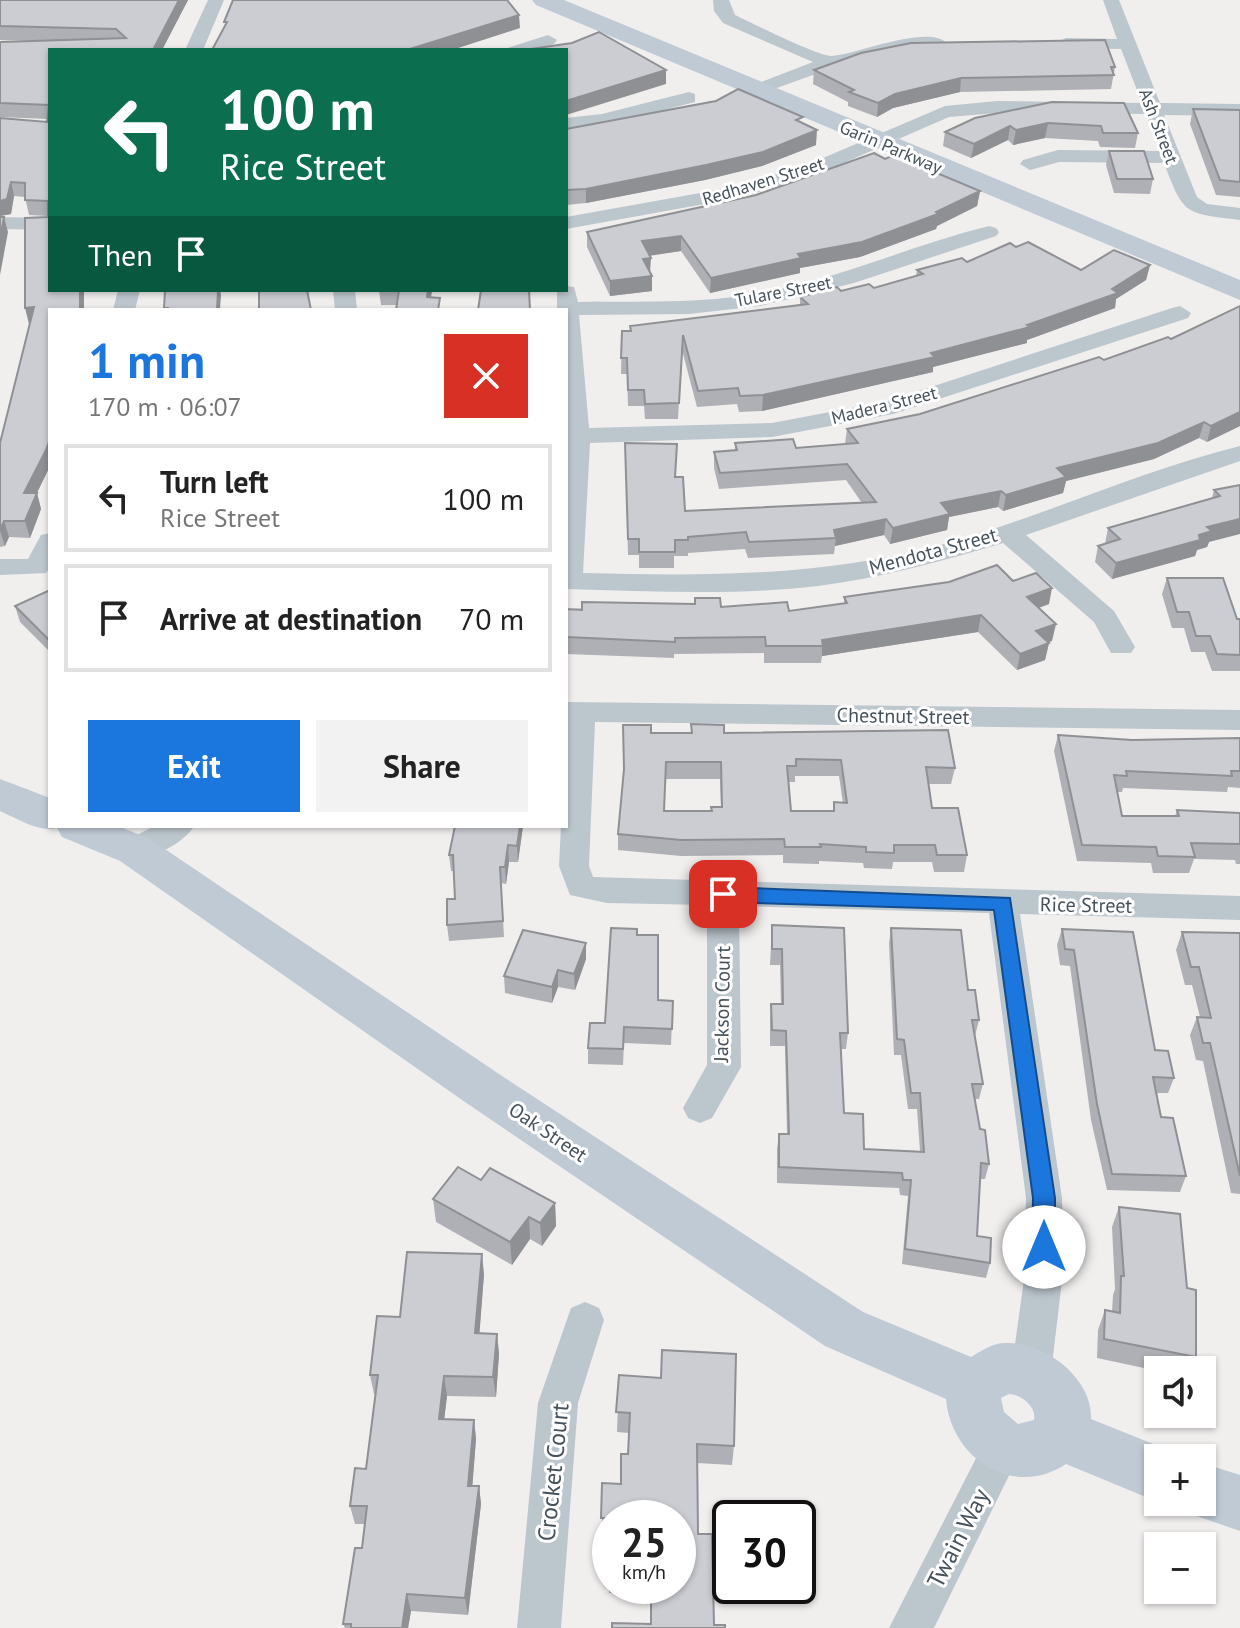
<!DOCTYPE html>
<html lang="en">
<head>
<meta charset="utf-8">
<style>
  body { margin:0; font-family:"PT Sans",sans-serif; background:#f2f2f2; color:#222; height:100vh; display:flex; flex-direction:column; font-size:30px; white-space:nowrap }
  * { box-sizing:border-box; margin:0 }
  p { font-size:26px; color:#767676 }
  .icon { flex:none; width:44px; height:44px; fill:none; stroke:currentColor; stroke-width:2; stroke-linecap:round; stroke-linejoin:round }
  .map { position:relative; flex:1; overflow:hidden }
  .details { position:absolute; left:48px; top:308px; width:520px; height:520px; display:flex; flex-direction:column; background:#fff; border-radius:0px; box-shadow:0 2px 6px #0004 }
  .details>* { flex:none }
  .guide { position:absolute; left:48px; top:48px; width:520px; height:244px; border-radius:0px; box-shadow:0 2px 6px #0004; background:#0b6e4f; color:#fff; overflow:hidden }
  .buttons { position:absolute; left:1144px; top:1356px; display:grid; gap:16px }
  .buttons a { display:grid; place-items:center; width:72px; height:72px; border-radius:0px; background:#fff; box-shadow:0 2px 6px #0004; font-size:40px }
  .speed { position:absolute; left:592px; top:1500px; display:flex; gap:16px; font-size:40px; font-weight:700; text-align:center }
  .speed>* { display:grid; place-content:center; width:104px; height:104px; border-radius:50%; background:#fff; box-shadow:0 2px 6px #0004; line-height:1 }
  .speed small { font-size:20px; font-weight:400 }
  .speed .limit { border:4px solid #111; border-radius:12px; background:#fff; color:#111 }
  .pin { position:absolute; display:grid; place-items:center; width:68px; height:68px; color:#fff; margin:-34px; border-radius:16px; box-shadow:0 4px 12px #0006 }
  .me { position:absolute; width:88px; margin:-44px; rotate:0deg; stroke-linejoin:round; filter:drop-shadow(0 0 6px #0008) }
  .turn { display:flex; align-items:center; gap:28px; height:168px; padding:0 40px; font-size:36px }
  .turn .icon { width:104px; height:104px; stroke-width:2.5 }
  .turn b { display:block; font-size:56px; line-height:68px }
  .then { display:flex; align-items:center; height:76px; padding:0 40px; background:#0003; gap:16px; font-size:30px }
  .round { display:grid; place-items:center; flex:none; width:84px; height:84px; border-radius:0px; background:#f2f2f2 }
  .overview { display:flex; align-items:center; justify-content:space-between; height:136px; padding:0 40px }
  h1 { font-size:48px; font-weight:600; line-height:60px; color:#1b76dd }
  .cta { display:flex; gap:16px; margin-top:auto; padding:16px 40px }
  .cta a { flex:1; height:92px; border-radius:0px; background:#1b76dd; color:#fff; font-size:32px; font-weight:600; line-height:92px; text-align:center }
  .cta a+a { background:#f2f2f2; color:#222 }
  ul { padding:0; list-style:none }
  li { display:flex; align-items:center; gap:24px; height:108px; margin:0 16px 12px; padding:0 24px; border:4px solid #e0e0e0; border-radius:0px }
  li div { flex:1 }
  li b { display:block; font-size:30px }
  li em { font-style:normal }
  .map>svg:first-child { display:block }
</style>
</head>
<body>
<div class="map">
<svg width="1240" height="1628" viewBox="0 0 1240 1628">
  <rect width="100%" height="100%" fill="#f1eeee"/>
  <g fill="none" stroke-linecap="round" stroke-linejoin="round">
    <g fill="#bcc6cd" fill-rule="evenodd">
      <polygon points="208,0 224,0 203,50 185,50"/>
      <path d="M 713,0 L 729,0 L 735,15 C 752,23 819,57 832,56 C 858,54 927,24 947,43 L 938,48 L 852,61 L 757,95 L 748,90 L 751,86 L 813,62 L 723,23 L 714,11 Z"/>
      <path d="M 1103,0 L 1119,0 L 1160,103 L 1240,104 L 1240,116 L 1164,115 L 1197,197 L 1207,204 L 1240,208 L 1240,220 C 1185,213 1184,216 1164,163 L 1059,162 L 1030,170 L 1020,164 L 1023,160 L 1058,150 L 1160,151 L 1146,114 L 997,113 L 949,117 L 816,175 L 738,198 L 566,229 L 566,217 L 728,188 L 802,167 L 945,106 L 997,101 L 1142,103 L 1121,49 L 1066,48 L 1057,43 L 1066,38 L 1117,39 Z"/>
      <polygon points="548,35 557,40 554,44 530,50 501,50"/>
      <polygon points="689,92 695,94 695,102 602,126 566,130 566,118 602,114"/>
      <polygon points="0,217 50,218 50,230 0,229"/>
      <path d="M 989,226 L 996,228 L 999,232 L 996,236 L 854,283 L 760,306 L 689,314 L 579,315 L 589,428 L 772,423 L 888,401 L 1172,308 L 1180,306 L 1191,313 L 1188,318 L 893,414 L 772,437 L 590,443 L 583,573 C 705,576 822,577 940,545 C 1040,518 1139,471 1240,446 L 1240,461 L 1026,535 L 1114,611 L 1135,647 L 1131,653 L 1111,653 L 1094,622 L 1003,543 C 942,561 881,578 818,586 C 735,596 650,591 566,589 L 566,310 L 557,310 L 557,290 L 566,290 L 566,286 L 574,287 L 578,302 C 639,301 700,304 761,293 C 839,279 912,245 989,226 Z"/>
      <polygon points="118,290 140,290 135,310 113,310"/>
      <polygon points="333,290 355,290 357,310 335,310"/>
      <polygon points="50,533 50,567 46,573 0,575 0,559 28,559 41,535"/>
      <polygon points="566,702 1240,710 1240,730 595,722 589,866 593,877 1240,896 1240,920 1020,914 1062,1198 1063,1272 1051,1373 1045,1386 1031,1391 1017,1386 1011,1373 1025,1272 1026,1198 989,913 739,906 741,1067 712,1118 700,1123 688,1118 683,1108 707,1065 707,905 607,903 570,895 559,866 561,826 566,826"/>
      <path d="M 154,826 L 194,826 C 184,844 144,864 124,858 L 120,850 L 124,842 Z"/>
      <polygon points="585,1302 599,1308 604,1320 578,1403 561,1628 517,1628 538,1403 571,1308"/>
      <polygon points="1003,1428 1017,1433 1023,1447 934,1628 889,1628 989,1433"/>
    </g>
    <g fill="#bfcad5" fill-rule="evenodd">
      <polygon points="532,0 564,0 1240,280 1240,300 536,5"/>
      <path d="M 0,779 L 50,798 L 50,826 L 118,826 L 150,839 L 499,1074 L 863,1312 L 971,1357 C 981,1351 993,1343 1005,1343 C 1044,1341 1093,1378 1091,1419 L 1178,1454 L 1180,1458 L 1158,1458 L 1158,1502 L 1066,1464 C 1014,1499 951,1459 946,1399 L 825,1346 L 465,1102 L 120,861 L 62,837 L 57,828 C 40,833 16,818 0,811 ZM 1009,1394 C 1021,1394 1037,1407 1034,1420 L 1018,1424 L 1004,1412 L 1001,1398 Z"/>
      <polygon points="1202,1463 1240,1475 1240,1531 1182,1511 1178,1502 1202,1502"/>
    </g>
  </g>
  <g fill="#afb0b5" fill-rule="evenodd">
    <polygon points="0,0 188,0 162,50 50,50 50,290 84,290 84,310 50,310 50,466 37,493 41,509 30,538 9,537 5,546 0,547 0,443 30,324 29,324 48,217 48,216 29,215 25,197 14,196 11,214 0,216 0,118 47,122 47,119 0,117 0,42 40,41 0,40"/>
    <polygon points="1115,67 1111,89 960,92 893,108 877,117 848,106 848,102 813,84 814,70"/>
    <polygon points="1052,102 1138,133 1135,148 1100,147 1098,141 1045,138 1013,145 1008,140 971,158 943,146 945,132"/>
    <polygon points="1193,109 1240,110 1240,197 1216,195 1190,124"/>
    <polygon points="802,123 816,145 762,166 705,180 586,203 566,205 566,129"/>
    <polygon points="1109,151 1153,179 1150,194 1114,193 1106,165"/>
    <polygon points="885,159 980,191 977,206 937,226 936,229 860,257 800,268 800,273 710,293 681,251 649,255 650,273 652,276 652,291 610,296 587,247 587,232 756,195"/>
    <polygon points="1016,247 1081,270 1150,265 1146,280 1116,299 1115,308 1027,340 1027,343 933,367 933,372 762,411 739,412 737,404 697,407 682,350 678,419 645,419 644,406 628,406 627,374 621,374 622,331 630,331 630,326 800,305 800,297 874,288 916,276 917,270 967,262"/>
    <polygon points="379,290 432,290 431,297 397,305 381,305"/>
    <polygon points="1240,306 1240,426 1207,442 1199,438 1154,459 1066,481 1063,493 1003,511 998,507 949,517 947,530 890,544 884,535 835,546 834,554 748,558 745,549 688,553 688,556 674,556 674,568 639,568 639,555 628,555 625,443 675,477 685,511 862,503 846,480 719,489 714,468 714,452 735,450 735,443 796,448 845,444 847,429 920,414 1104,360 1171,339"/>
    <polygon points="1240,485 1209,542 1207,547 1197,550 1195,556 1112,579 1095,562 1098,546 1105,544 1108,528 1212,498 1214,490"/>
    <polygon points="1167,578 1237,619 1240,619 1240,671 1212,671 1205,652 1191,652 1184,628 1172,628 1162,594"/>
    <polygon points="1013,581 1049,604 1039,608 1052,641 1048,642 1049,643 1045,660 1017,670 978,632 822,656 821,663 764,663 764,653 674,654 674,658 566,654 566,609 694,604 695,598 721,607 789,611 844,604 844,597"/>
    <polygon points="50,590 50,652 20,622 15,606"/>
    <path d="M 651,733 L 724,733 L 955,768 L 951,784 L 929,784 L 932,808 L 967,855 L 964,872 L 934,872 L 932,862 L 893,862 L 892,869 L 864,868 L 863,863 L 819,861 L 819,864 L 783,863 L 783,855 L 681,856 L 618,850 L 618,834 L 624,773 ZM 795,776 L 839,776 L 843,803 L 834,802 L 833,811 L 791,811 L 789,782 L 795,782 ZM 665,779 L 720,779 L 721,807 L 711,811 L 664,811 Z"/>
    <polygon points="1058,735 1132,740 1240,738 1240,788 1228,787 1227,792 1123,788 1122,792 1117,792 1122,816 1175,816 1177,810 1240,813 1240,864 1236,864 1235,860 1194,859 1189,873 1153,873 1151,863 1077,861 1054,751"/>
    <polygon points="451,826 523,826 518,862 509,862 506,884 501,883 504,937 449,941 447,925 455,899 454,871 451,871 449,855 454,828 451,828"/>
    <polygon points="772,925 848,1033 846,1049 840,1049 844,1113 864,1149 920,1151 917,1109 908,1109 901,1055 894,1055 889,944 891,928 968,990 979,1020 975,1036 983,1084 979,1099 975,1099 980,1129 989,1164 985,1179 980,1179 977,1236 990,1263 986,1278 902,1264 908,1196 900,1195 899,1188 777,1183 777,1149 779,1134 787,1134 785,1046 770,1046 770,1020 771,1004 781,1004 780,965 770,965"/>
    <polygon points="1062,929 1155,1050 1174,1078 1168,1093 1157,1093 1161,1117 1186,1176 1180,1192 1107,1190 1091,1120 1070,966 1060,965 1057,945"/>
    <polygon points="1182,932 1240,933 1240,1194 1231,1193 1203,1061 1196,1060 1190,1035 1197,1017 1200,1017 1192,985 1185,985 1176,950"/>
    <polygon points="637,935 658,1000 673,1001 671,1045 624,1043 623,1065 588,1064 588,1048 605,1023"/>
    <polygon points="586,959 575,990 558,987 552,1003 505,993 504,976"/>
    <polygon points="481,1180 555,1203 556,1226 542,1246 530,1239 512,1265 436,1222 433,1199"/>
    <polygon points="1119,1207 1187,1288 1196,1357 1190,1370 1158,1371 1097,1358 1098,1330 1105,1310 1112,1311 1113,1295 1115,1289 1112,1227"/>
    <polygon points="484,1274 479,1334 497,1334 499,1354 496,1397 447,1396 444,1419 474,1420 476,1439 472,1486 479,1486 481,1504 468,1615 411,1611 408,1628 345,1628 343,1624 362,1548 365,1524 355,1524 350,1506 366,1469 375,1394 374,1394 370,1375 400,1317"/>
    <path d="M 662,1350 L 736,1354 L 734,1446 L 732,1465 L 697,1463 L 698,1534 L 712,1534 L 714,1625 L 725,1625 L 725,1628 L 612,1628 L 612,1623 L 650,1623 L 650,1594 L 609,1593 L 610,1537 L 602,1536 L 602,1483 L 621,1484 L 621,1454 L 628,1454 L 629,1433 L 617,1432 L 619,1375 L 661,1378 ZM 610,1518 L 678,1518 L 678,1586 L 610,1586 Z"/>
  </g>
  <g fill="#8e9094">
    <polygon points="179,0 188,0 162,50 153,50"/>
    <polygon points="519,15 520,28 452,50 407,50"/>
    <polygon points="666,70 666,84 566,115 566,101"/>
    <polygon points="961,78 960,92 893,108 877,117 878,103 895,94"/>
    <polygon points="1048,123 1045,138 1013,145 1016,130"/>
    <polygon points="1010,126 1008,140 971,158 974,144"/>
    <polygon points="817,130 816,145 762,166 705,180 586,203 586,189"/>
    <polygon points="11,182 14,196 11,214 0,216 0,201"/>
    <polygon points="980,191 977,206 937,226 936,229 860,257 800,268 800,273 710,293 711,278 798,254 936,212"/>
    <polygon points="4,217 8,232 0,275 0,238"/>
    <polygon points="681,236 681,251 642,257 642,241"/>
    <polygon points="651,258 650,273 643,259"/>
    <polygon points="1150,265 1146,280 1116,299 1115,308 1027,340 1027,343 933,367 933,372 762,411 763,395 931,353 1027,325 1112,289"/>
    <polygon points="652,276 652,291 610,296 610,281"/>
    <rect x="80" y="290" width="4" height="20"/>
    <polygon points="218,290 220,290 221,295 220,310 217,310"/>
    <polygon points="428,290 432,290 429,310 427,297"/>
    <polygon points="34,307 38,323 29,324 25,308"/>
    <polygon points="1240,412 1240,426 1207,442 1211,426"/>
    <polygon points="1204,422 1199,438 1154,459 1066,481 1063,493 1003,511 1006,495 1057,468"/>
    <polygon points="50,439 50,466 29,509 24,493"/>
    <polygon points="1001,491 998,507 949,517 947,530 890,544 893,528 941,503"/>
    <polygon points="37,493 41,509 30,538 25,521"/>
    <polygon points="886,519 884,535 835,546 836,538 834,530"/>
    <polygon points="1240,519 1240,534 1209,542 1207,547 1197,550 1195,556 1112,579 1116,563 1199,535 1207,527"/>
    <polygon points="4,521 9,537 5,546 0,531"/>
    <polygon points="1052,588 1049,604 1023,613 1027,597"/>
    <polygon points="981,615 978,632 822,656 822,640"/>
    <polygon points="1056,624 1052,641 1033,648 1036,631"/>
    <polygon points="1049,643 1045,660 1017,670 1020,654"/>
    <polygon points="520,826 523,826 518,862 517,846"/>
    <polygon points="508,845 509,862 506,884 505,867"/>
    <polygon points="586,943 586,959 575,990 574,974"/>
    <polygon points="558,970 558,987 552,1003 552,987"/>
    <polygon points="555,1203 556,1226 542,1246 540,1223"/>
    <polygon points="529,1217 530,1239 512,1265 510,1242"/>
    <polygon points="482,1254 484,1274 478,1353 475,1333"/>
    <polygon points="497,1334 499,1354 496,1397 493,1377"/>
    <polygon points="444,1376 447,1396 442,1438 439,1419"/>
    <polygon points="474,1420 476,1439 471,1504 468,1486"/>
    <polygon points="479,1486 481,1504 468,1615 465,1598"/>
    <polygon points="407,1594 411,1611 408,1628 402,1628"/>
  </g>
  <g fill="#cbcdd3" stroke="#8e9094" stroke-width="2" fill-rule="evenodd">
    <polygon points="0,0 179,0 153,50 50,50 50,290 80,290 80,310 50,310 50,439 46,450 24,493 37,493 25,521 4,521 0,530 0,443 34,307 25,308 25,218 48,217 48,201 25,200 25,183 11,182 7,199 0,201 0,118 47,122 49,105 0,103 0,42 126,38 116,29 0,26"/>
    <polygon points="233,0 507,0 519,15 407,50 212,50 227,22 224,22"/>
    <polygon points="599,32 666,70 566,101 566,50 524,50 572,43"/>
    <polygon points="1105,40 1115,67 1111,67 1114,75 961,78 895,94 878,103 849,92 854,90 814,70 861,53 911,43"/>
    <polygon points="738,89 803,117 796,120 817,130 763,152 706,165 586,189 566,190 566,129 716,101"/>
    <polygon points="1052,102 1124,103 1138,133 1103,133 1101,126 1048,123 1016,130 1010,126 974,144 945,132 975,118"/>
    <polygon points="1193,109 1240,110 1240,182 1220,180"/>
    <polygon points="1109,151 1144,151 1153,179 1117,179"/>
    <polygon points="874,153 885,159 894,155 980,191 936,212 938,214 862,242 798,254 801,258 711,278 681,236 642,241 651,258 643,259 652,276 610,281 587,232 756,195"/>
    <polygon points="0,217 4,217 0,238"/>
    <polygon points="1028,242 1081,270 1114,250 1150,265 1112,289 1118,293 1027,325 1030,327 931,353 935,357 763,395 740,396 738,388 698,391 683,335 679,403 645,404 644,390 628,390 627,358 621,358 622,331 631,331 630,326 808,304 800,297 837,287 841,291 869,284 874,288 923,274 917,270 962,258 967,262 1010,243 1016,247"/>
    <polygon points="165,290 218,290 217,310 168,310 168,308 164,308"/>
    <polygon points="259,290 307,290 311,310 259,310"/>
    <polygon points="399,290 428,290 427,297 440,298 438,310 396,310"/>
    <polygon points="481,290 529,290 530,310 478,310"/>
    <polygon points="1240,306 1240,412 1211,426 1204,422 1158,443 1057,468 1066,477 1006,495 1001,491 941,503 950,514 893,528 886,519 834,530 836,538 749,542 746,532 688,537 688,540 675,540 675,552 639,552 639,539 628,539 625,443 677,444 675,477 683,477 685,511 876,502 847,464 720,473 714,452 737,450 735,443 793,439 796,448 858,443 847,429 920,414 1099,357 1104,360 1168,337 1171,339"/>
    <polygon points="1240,485 1240,519 1207,527 1212,531 1199,535 1200,540 1116,563 1098,546 1120,539 1108,528 1220,496 1214,490"/>
    <polygon points="997,565 1013,581 1036,573 1052,588 1027,597 1056,624 1036,631 1049,643 1020,654 981,615 822,640 823,646 766,646 765,637 675,638 675,642 566,637 566,609 582,610 582,602 695,604 695,598 720,598 721,607 787,602 789,611 847,603 844,597 949,582"/>
    <polygon points="1167,578 1223,578 1237,619 1240,619 1240,655 1217,654 1210,636 1196,636 1189,612 1177,612"/>
    <polygon points="50,590 50,638 48,639 15,606"/>
    <path d="M 691,724 L 724,725 L 724,733 L 948,730 L 955,768 L 926,767 L 932,808 L 958,808 L 967,855 L 937,855 L 935,845 L 894,845 L 894,853 L 866,852 L 866,847 L 820,844 L 821,847 L 785,847 L 784,839 L 681,840 L 618,834 L 624,769 L 623,725 L 651,725 L 651,733 L 692,733 ZM 796,759 L 841,760 L 847,803 L 834,802 L 834,811 L 791,811 L 787,766 L 796,766 ZM 666,762 L 721,762 L 722,807 L 711,807 L 712,811 L 664,811 Z"/>
    <polygon points="1058,735 1132,740 1240,738 1240,771 1231,771 1232,776 1126,771 1127,776 1114,775 1122,816 1179,816 1177,810 1240,813 1240,844 1191,843 1195,857 1158,856 1156,847 1082,845"/>
    <polygon points="455,826 520,826 517,846 508,845 505,867 500,867 503,921 447,925 447,899 455,899 453,855 449,855"/>
    <polygon points="772,925 844,928 848,1033 840,1033 844,1113 863,1114 864,1149 924,1152 920,1093 911,1093 904,1040 897,1039 891,928 961,930 968,990 975,990 979,1020 972,1020 983,1084 972,1084 980,1129 985,1130 989,1164 981,1163 977,1236 991,1238 990,1263 905,1249 911,1180 903,1180 902,1173 779,1167 779,1134 789,1134 786,1031 772,1030 771,1004 783,1004 782,949 772,949"/>
    <polygon points="611,928 637,929 637,935 658,935 658,1000 673,1001 672,1029 624,1027 623,1049 588,1048 590,1023 605,1023"/>
    <polygon points="1062,929 1133,932 1155,1050 1168,1051 1174,1078 1153,1077 1161,1117 1173,1118 1186,1176 1112,1174 1097,1104 1074,950 1065,949"/>
    <polygon points="523,930 586,943 574,974 558,970 552,987 504,976"/>
    <polygon points="1182,932 1240,933 1240,1176 1210,1043 1203,1043 1197,1017 1211,1018 1199,967 1191,967"/>
    <polygon points="458,1167 481,1180 490,1168 555,1203 540,1223 529,1217 510,1242 433,1199"/>
    <polygon points="1119,1207 1180,1214 1187,1288 1196,1290 1196,1357 1104,1339 1105,1310 1120,1313 1121,1276 1124,1276"/>
    <polygon points="407,1252 482,1254 475,1333 497,1334 493,1377 444,1376 439,1419 474,1420 468,1486 479,1486 465,1598 407,1594 402,1628 351,1628 351,1624 343,1624 355,1548 362,1548 367,1506 350,1506 355,1468 366,1469 378,1375 370,1375 377,1316 400,1317"/>
    <polygon points="662,1350 736,1354 734,1446 697,1444 698,1534 712,1534 714,1625 725,1625 725,1628 612,1628 612,1623 651,1624 651,1586 678,1586 678,1518 601,1518 602,1483 621,1484 621,1454 628,1454 630,1413 616,1412 619,1375 661,1378"/>
  </g>
  <polygon fill="#1b76dd" stroke="#124d90" stroke-width="2" points="723,887 1010,898 1055,1198 1055,1247 1052,1254 1044,1257 1036,1254 1032,1247 1033,1198 994,910 723,902 714,894"/>
  <g text-anchor="middle" dominant-baseline="central" stroke-width="6" stroke-linejoin="round" paint-order="stroke">
    <g font-size="18" fill="#46525b" stroke="#fff">
      <text transform="translate(1159 126) rotate(69)">Ash Street</text>
      <text transform="translate(891 147) rotate(23)">Garin Parkway</text>
      <text transform="translate(763 181) rotate(-17)">Redhaven Street</text>
      <text transform="translate(783 291) rotate(-11)">Tulare Street</text>
      <text transform="translate(884 405) rotate(-14)">Madera Street</text>
    </g>
    <g font-size="20" fill="#46525b" stroke="#fff">
      <text transform="translate(933 551) rotate(-15)">Mendota Street</text>
      <text transform="translate(903 716) rotate(1)">Chestnut Street</text>
      <text transform="translate(1086 905) rotate(1)">Rice Street</text>
      <text transform="translate(722 1004) rotate(-89)">Jackson Court</text>
      <text transform="translate(548 1132) rotate(34)">Oak Street</text>
    </g>
    <g font-size="24" fill="#46525b" stroke="#fff">
      <text transform="translate(553 1472) rotate(-84)">Crocket Court</text>
      <text transform="translate(958 1538) rotate(-63)">Twain Way</text>
    </g>
  </g>
</svg>
<div class="buttons">
<a><svg class="icon" aria-label="sound" viewBox="0 0 24 24"><path d="M4 9h4l5-4v14l-5-4H4zM17 9q2 3 0 6"/></svg></a>
<a>+</a>
<a>−</a>
</div>
<div class="speed"><div>25<small>km/h</small></div><div class="limit">30</div></div>
<div class="pin" style="left:723px;top:894px;background:#d93025"><svg class="icon" aria-label="arrive" viewBox="0 0 24 24"><path d="M6 21V4h12l-3 4 3 4H6"/></svg></div>
<svg class="me" style="left:1044px;top:1247px" viewBox="-20 -20 40 40"><circle r="19" fill="#fff"/><path d="M0-13L10 11 0 6-10 11z" fill="#1b76dd"/></svg>
<div class="guide">
<div class="turn"><svg class="icon" aria-label="left" viewBox="0 0 24 24"><path d="M17 20v-9H6M10 6l-5 5 5 5"/></svg><div><b>100 m</b>Rice Street</div></div>
<div class="then">Then<svg class="icon" aria-label="arrive" viewBox="0 0 24 24"><path d="M6 21V4h12l-3 4 3 4H6"/></svg></div>
</div>
<section class="details">
<div class="overview"><div><h1>1 min</h1><p>170 m · 06:07</p></div><a class="round" style="background:#d93025;color:#fff"><svg class="icon" aria-label="close" viewBox="0 0 24 24"><path d="M6 6l12 12M18 6L6 18"/></svg></a></div>
<ul>
<li><svg class="icon" aria-label="left" viewBox="0 0 24 24"><path d="M17 20v-9H6M10 6l-5 5 5 5"/></svg><div><b>Turn left</b><p>Rice Street</p></div><em>100 m</em></li>
<li><svg class="icon" aria-label="arrive" viewBox="0 0 24 24"><path d="M6 21V4h12l-3 4 3 4H6"/></svg><div><b>Arrive at destination</b></div><em>70 m</em></li>
</ul>
<div class="cta"><a>Exit</a><a>Share</a></div>
</section>
</div>
</body>
</html>
